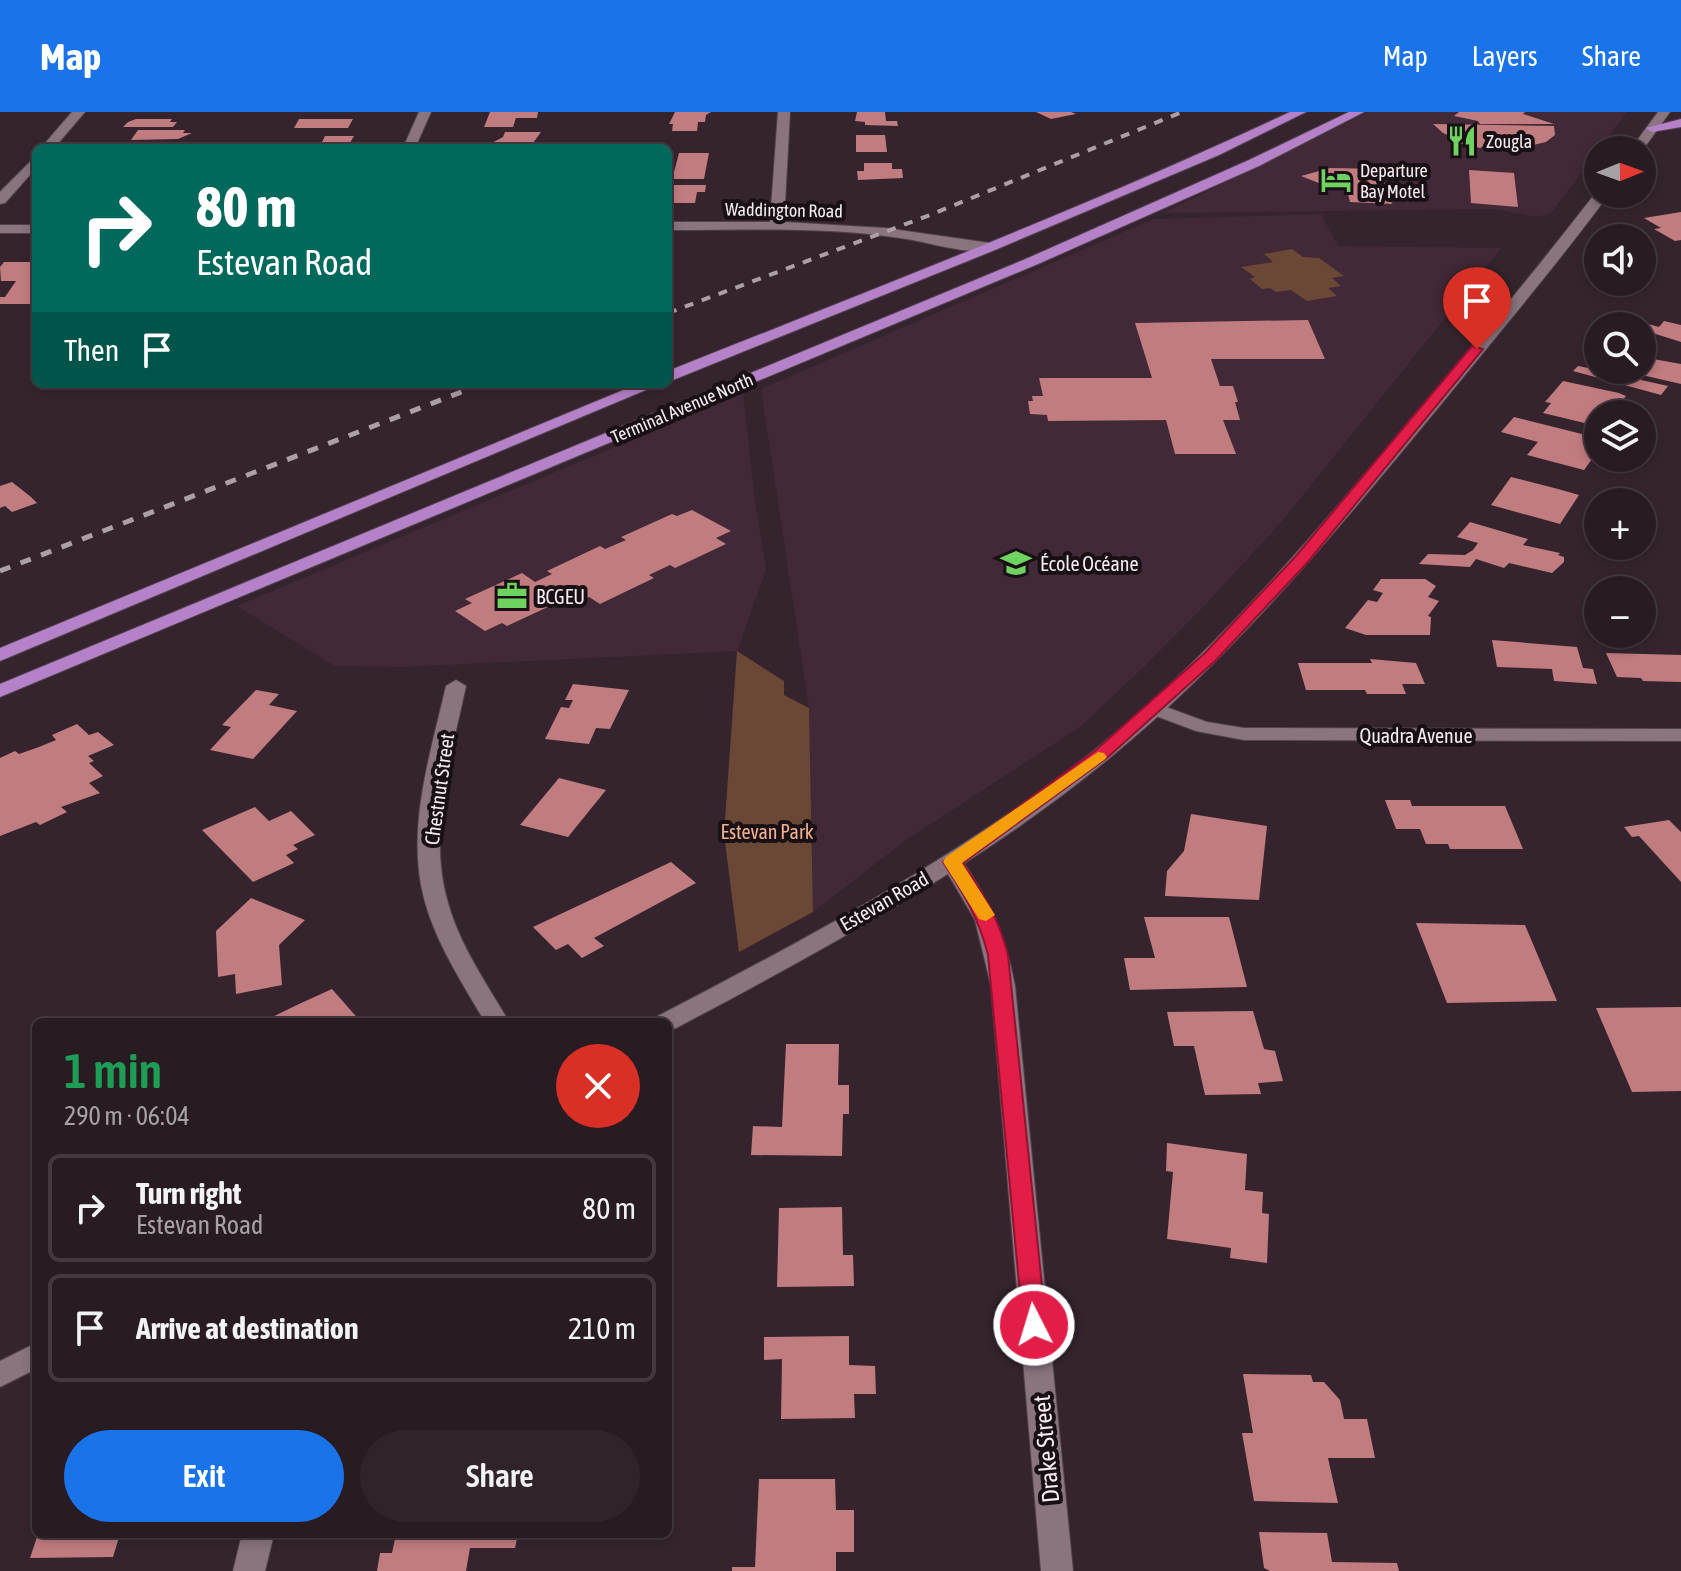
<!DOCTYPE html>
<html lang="en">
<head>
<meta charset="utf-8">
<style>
  body { margin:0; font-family:"Asap Condensed",sans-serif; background:#30242a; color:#f1f3f6; height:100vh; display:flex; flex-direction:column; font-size:30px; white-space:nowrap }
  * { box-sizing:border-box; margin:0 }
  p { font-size:26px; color:#a5a1a5 }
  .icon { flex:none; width:44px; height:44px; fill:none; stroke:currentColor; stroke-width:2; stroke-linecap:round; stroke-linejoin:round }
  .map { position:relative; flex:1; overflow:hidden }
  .drawer { position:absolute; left:32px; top:906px; width:640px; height:520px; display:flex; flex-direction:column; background:#281b22; border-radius:12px; box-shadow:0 4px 12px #0003,0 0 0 2px #443940 }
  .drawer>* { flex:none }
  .hud { position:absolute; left:32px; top:32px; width:640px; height:244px; border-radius:12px; box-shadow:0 4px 12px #0003,0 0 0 2px #443940; background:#00695c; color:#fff; overflow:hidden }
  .needle { width:52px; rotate:89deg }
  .fabs { position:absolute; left:1584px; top:24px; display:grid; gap:16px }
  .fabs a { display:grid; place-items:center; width:72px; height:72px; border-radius:50%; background:#281b22; box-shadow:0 4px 12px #0003,0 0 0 2px #443940; font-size:40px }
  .pin { position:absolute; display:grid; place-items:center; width:68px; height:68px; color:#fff; margin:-82px -34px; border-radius:50% 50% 50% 0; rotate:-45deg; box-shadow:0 0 8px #0007 }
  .pin .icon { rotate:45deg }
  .me { position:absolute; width:88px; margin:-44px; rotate:355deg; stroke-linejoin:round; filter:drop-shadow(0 0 6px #0008) }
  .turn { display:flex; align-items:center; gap:28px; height:168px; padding:0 32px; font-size:36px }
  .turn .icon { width:104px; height:104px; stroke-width:2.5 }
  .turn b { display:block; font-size:56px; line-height:68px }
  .then { display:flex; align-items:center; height:76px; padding:0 32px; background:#0003; gap:16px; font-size:30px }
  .round { display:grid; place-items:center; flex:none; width:84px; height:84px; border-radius:42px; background:#30242a }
  .summary { display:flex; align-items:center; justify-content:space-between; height:136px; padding:0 32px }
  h1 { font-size:48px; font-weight:600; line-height:60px; color:#1e9e55 }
  .action { display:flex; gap:16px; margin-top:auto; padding:16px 32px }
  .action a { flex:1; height:92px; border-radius:48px; background:#1a73e8; color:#fff; font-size:32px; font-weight:600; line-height:92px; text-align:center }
  .action a+a { background:#30242a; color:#f1f3f6 }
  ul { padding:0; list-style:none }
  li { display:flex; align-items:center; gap:24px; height:108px; margin:0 16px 12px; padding:0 16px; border:4px solid #443940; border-radius:12px }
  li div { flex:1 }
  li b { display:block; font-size:30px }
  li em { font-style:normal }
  header { display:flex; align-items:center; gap:48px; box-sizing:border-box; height:112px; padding:0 40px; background:#1a73e8; color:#fff }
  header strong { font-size:38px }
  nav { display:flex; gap:44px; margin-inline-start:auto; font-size:28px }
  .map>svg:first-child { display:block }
</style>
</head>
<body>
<header>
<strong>Map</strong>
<nav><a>Map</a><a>Layers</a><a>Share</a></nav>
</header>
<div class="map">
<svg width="1681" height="1459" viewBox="0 0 1681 1459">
  <rect width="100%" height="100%" fill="#35242e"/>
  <g fill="#412937">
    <polygon points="1368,0 1627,0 1551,101 1536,105 1494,97 1163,101"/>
    <polygon points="1321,102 1338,134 1501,136 1283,408 1205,493 1144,555 1080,615 906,728 813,800 809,596 761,277 1154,107"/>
    <polygon points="743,281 754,381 766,458 737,539 402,555 335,554 237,494"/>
  </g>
  <g fill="#6b4735">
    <polygon points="1292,137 1303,145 1319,146 1344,164 1332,166 1341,174 1328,176 1337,184 1307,189 1291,178 1276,180 1270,176 1262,177 1250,167 1255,165 1241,155 1273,150 1264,142"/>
    <polygon points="737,539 784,569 784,583 809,596 813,800 739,840 724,722"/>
  </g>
  <g fill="#c17c80">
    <polygon points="490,0 538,0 537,6 516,6 513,15 484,15"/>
    <polygon points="675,0 711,0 706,3 705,10 698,10 697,19 672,19 673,12 669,12"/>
    <polygon points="857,0 885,0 886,9 897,9 898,14 865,13 865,10 855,9"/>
    <polygon points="1036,0 1071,0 1076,2 1051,7"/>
    <polygon points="1459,0 1525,0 1523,2 1554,12 1480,12 1478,9 1454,4"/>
    <polygon points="136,7 172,7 170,10 177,10 173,15 123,15 128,10"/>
    <polygon points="299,7 353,7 348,16 294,16"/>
    <polygon points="1433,12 1554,14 1555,23 1546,30 1529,34 1484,34 1480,36 1454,30 1458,28 1443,21"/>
    <polygon points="138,18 185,18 183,21 192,21 178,27 131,28"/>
    <polygon points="505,20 541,20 533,31 523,31 522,36 493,36 495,33 488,33 503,25"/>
    <polygon points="856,23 885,23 887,40 856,40"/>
    <polygon points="325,24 354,24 347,36 302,36 306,30 322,30"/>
    <polygon points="114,31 160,31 156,36 109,36"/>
    <polygon points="679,41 709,41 704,67 668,67 668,60 674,60"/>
    <polygon points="864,51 892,51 892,57 902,57 903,66 858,68 857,59 864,59"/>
    <polygon points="1330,56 1380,57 1392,92 1350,90 1345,69 1321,72 1301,64"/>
    <polygon points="1469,58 1514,61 1518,95 1471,91"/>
    <polygon points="670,73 706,73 705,80 697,80 695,91 668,91"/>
    <polygon points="1681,100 1681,128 1675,129 1654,117 1661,116 1644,106"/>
    <polygon points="4,150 36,150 36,183 30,192 0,192 0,185 5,185 16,169 1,169 0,155"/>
    <polygon points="1308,208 1325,247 1211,247 1220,274 1233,274 1238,290 1235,290 1240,308 1223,308 1236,342 1175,342 1166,308 1048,309 1047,303 1030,302 1028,289 1033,289 1032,284 1043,284 1039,266 1152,266 1135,211"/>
    <polygon points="1664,209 1681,213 1681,230 1643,218 1648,212 1659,215"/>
    <polygon points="1642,245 1681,252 1681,272 1642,263 1641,268 1668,274 1661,283 1573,259 1578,254 1599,258 1642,258"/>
    <polygon points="1563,269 1619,281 1626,284 1620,292 1638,297 1634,302 1598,302 1597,314 1543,301 1551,291 1545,290"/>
    <polygon points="1514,305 1598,326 1598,339 1584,358 1527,343 1538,330 1501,320"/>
    <polygon points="1511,365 1558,377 1579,383 1560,412 1491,393"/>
    <polygon points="12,370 31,385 37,391 12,400 5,394 0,396 0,374"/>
    <polygon points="692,398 731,419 716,426 726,432 675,456 670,453 649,463 654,466 600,492 589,485 572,493 563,488 507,514 502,511 485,519 455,499 472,491 465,487 522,461 535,470 552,462 547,459 600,434 605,437 626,428 621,425 672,402 677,404"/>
    <polygon points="1470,410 1528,427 1523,433 1560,441 1558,443 1564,445 1564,450 1552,461 1509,451 1504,456 1476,447 1470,455 1419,452 1428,442 1465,443 1473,438 1478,431 1457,425"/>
    <polygon points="1381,467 1425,467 1436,474 1428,485 1439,489 1428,504 1431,505 1430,523 1366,523 1345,516 1368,488 1377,490 1383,481 1373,478"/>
    <polygon points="1492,528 1577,535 1583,556 1593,557 1597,572 1554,569 1552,557 1497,555"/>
    <polygon points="1606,541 1681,543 1681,570 1643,569 1641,566 1617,565"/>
    <polygon points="1370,547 1416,551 1425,572 1402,572 1406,582 1367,582 1365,578 1306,578 1298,551 1372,551"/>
    <polygon points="573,572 629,578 610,617 596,616 589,632 545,627 561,595 569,596 573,588 565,588"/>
    <polygon points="256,578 279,582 269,593 297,599 253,647 210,638 231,615 222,613"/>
    <polygon points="77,612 89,623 98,620 114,633 88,644 94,649 89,651 103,664 89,671 100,681 61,695 67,700 40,713 36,710 0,724 0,646 15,639 19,642 39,635 56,628 52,623"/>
    <polygon points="559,666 606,678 568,725 520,713"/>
    <polygon points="1385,688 1410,688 1412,694 1505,694 1523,737 1450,737 1448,732 1426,732 1420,717 1396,717"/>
    <polygon points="255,695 269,709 291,699 315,723 293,733 298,737 286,743 294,751 253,770 202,718"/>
    <polygon points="1191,702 1267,714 1259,788 1165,784 1167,759 1184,739"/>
    <polygon points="1669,708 1681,720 1681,770 1639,724 1632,725 1624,715"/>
    <polygon points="671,750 696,771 594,826 604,834 582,846 568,832 556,838 533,815"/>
    <polygon points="251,786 305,808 279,833 282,873 236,882 235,862 218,865 216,819"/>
    <polygon points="1144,805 1229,805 1247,875 1130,878 1124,846 1155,846"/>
    <polygon points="1416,811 1525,813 1557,889 1447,891"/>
    <polygon points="332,877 361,910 262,910 299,892"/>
    <polygon points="1681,895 1681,979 1632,980 1596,896"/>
    <polygon points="1253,899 1264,937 1275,939 1283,969 1258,971 1261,982 1205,983 1194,934 1174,934 1167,900"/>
    <polygon points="786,932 839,932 838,973 849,973 849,1002 843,1002 842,1044 751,1043 753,1014 782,1015"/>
    <polygon points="1167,1031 1247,1042 1245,1078 1263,1080 1262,1101 1269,1102 1267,1151 1230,1146 1231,1136 1167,1127 1173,1060 1166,1059"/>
    <polygon points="842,1095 843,1143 853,1143 854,1174 777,1175 779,1096"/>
    <polygon points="849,1224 849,1253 875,1254 876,1282 854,1282 855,1306 781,1307 782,1247 764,1248 764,1225"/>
    <polygon points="1243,1262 1311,1263 1313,1270 1324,1270 1340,1288 1344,1307 1367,1307 1375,1346 1328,1346 1338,1391 1254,1389 1242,1321 1253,1321"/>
    <polygon points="759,1367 835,1367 836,1398 854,1398 854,1440 836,1440 836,1459 732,1459 732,1455 755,1455"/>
    <polygon points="1259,1420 1327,1421 1332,1450 1397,1451 1399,1459 1270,1459 1264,1456"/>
    <polygon points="38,1422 120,1422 113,1445 30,1446"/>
    <polygon points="396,1422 518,1422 515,1436 470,1436 466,1459 377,1459 380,1441 392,1441"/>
  </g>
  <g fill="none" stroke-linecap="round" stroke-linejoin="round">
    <g stroke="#51434b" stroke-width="2">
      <g id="minor">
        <polygon points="72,0 85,0 54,36 41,36"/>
        <polygon points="419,0 431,0 415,36 403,36"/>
        <polygon points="36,44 36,56 5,91 0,92 0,80"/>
        <path d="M 456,568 L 466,574 C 451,644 427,720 448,791 C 460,834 487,872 509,910 L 485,910 C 463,872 437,833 425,790 C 405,719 430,644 446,574 Z"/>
        <polygon points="1155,591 1207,610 1244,616 1681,617 1681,629 1244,628 1196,619 1148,601 1145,597"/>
        <path d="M 952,743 L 960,745 C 988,786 1006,825 1015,874 L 1073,1459 L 1041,1459 L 991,874 L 975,808 L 941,750 L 944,745 Z"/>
        <polygon points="242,1422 274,1422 265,1459 233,1459"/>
      </g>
    </g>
    <g stroke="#51434b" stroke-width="2">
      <g id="tertiary">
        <path d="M 778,0 L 790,0 L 784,110 L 885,116 L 990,131 L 997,135 C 982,147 927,130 907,127 C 829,114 747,118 668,118 L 668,110 L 770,110 Z"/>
        <polygon points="1658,0 1670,0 1642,39 1630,38"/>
        <path d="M 1597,79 L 1598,82 L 1609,82 C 1556,154 1498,222 1442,291 C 1340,415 1237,541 1112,644 C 980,753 827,836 676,916 L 668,918 L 668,910 L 655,910 L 658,904 C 810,825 963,743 1097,636 C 1206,548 1298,441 1388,335 C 1459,251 1530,166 1597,79 Z"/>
        <rect x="0" y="113" width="36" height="8"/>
        <polygon points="36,1231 36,1257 0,1275 0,1249"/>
      </g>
    </g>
    <g stroke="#51434b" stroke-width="2">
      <g id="primary">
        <path d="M 1290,0 L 1306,0 L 1219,43 L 995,138 L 668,270 L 668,259 C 876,176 1087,95 1290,0 Z"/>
        <polygon points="1349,0 1364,0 1259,54 1038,152 0,585 0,572 1028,146 1249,48"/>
        <polygon points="1681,7 1681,15 1652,20 1646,16"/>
        <polygon points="638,272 660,272 0,549 0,536"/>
      </g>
    </g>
    <use href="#minor" fill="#89747f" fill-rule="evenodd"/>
    <use href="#tertiary" fill="#89747f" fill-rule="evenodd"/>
    <use href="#primary" fill="#b581c9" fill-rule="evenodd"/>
    <polyline stroke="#ad9fa7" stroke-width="4" stroke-dasharray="9 9" stroke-linecap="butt" points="668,201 930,103 1182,0"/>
    <polyline stroke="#ad9fa7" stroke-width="5" stroke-dasharray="11 11" stroke-linecap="butt" points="0,459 482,272"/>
  </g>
  <path fill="#e11d48" stroke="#92132f" stroke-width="2" d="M 1472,234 L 1483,237 L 1307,451 L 1216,548 L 1108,645 L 963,751 C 983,781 999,807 1008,843 L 1046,1213 L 1043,1220 L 1034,1222 L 1026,1220 L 1023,1213 L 988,843 C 979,806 963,781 943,750 L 1096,638 L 1205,541 L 1296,444 Z"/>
  <polygon fill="#f59e0b" points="1098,640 1104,641 1107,645 1104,648 962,751 995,803 986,809 979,807 943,750 946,745"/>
  <defs>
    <g id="restaurant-bare" transform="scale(2.4)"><path d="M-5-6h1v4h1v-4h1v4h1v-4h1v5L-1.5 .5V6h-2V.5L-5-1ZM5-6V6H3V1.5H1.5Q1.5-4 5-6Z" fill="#6fd360" stroke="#181014" stroke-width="2.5" paint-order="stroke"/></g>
    <g id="hotel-bare" transform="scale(2.4)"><path d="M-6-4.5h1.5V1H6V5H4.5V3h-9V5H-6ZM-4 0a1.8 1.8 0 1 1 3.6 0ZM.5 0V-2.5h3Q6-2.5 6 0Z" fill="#6fd360" stroke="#181014" stroke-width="2.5" paint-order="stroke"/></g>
    <g id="school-bare" transform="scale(2.4)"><path d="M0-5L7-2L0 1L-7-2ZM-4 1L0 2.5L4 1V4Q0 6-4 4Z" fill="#6fd360" stroke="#181014" stroke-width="2.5" paint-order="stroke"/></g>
    <g id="office-bare" transform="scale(2.4)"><path d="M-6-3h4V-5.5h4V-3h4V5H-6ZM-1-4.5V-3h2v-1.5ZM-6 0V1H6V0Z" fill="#6fd360" stroke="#181014" stroke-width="2.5" paint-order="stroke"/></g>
  </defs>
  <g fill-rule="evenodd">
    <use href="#restaurant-bare" x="1462" y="29"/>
    <use href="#hotel-bare" x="1336" y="68"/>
    <use href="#school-bare" x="1016" y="451"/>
    <use href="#office-bare" x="512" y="484"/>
  </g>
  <g text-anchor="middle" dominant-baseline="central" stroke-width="8" stroke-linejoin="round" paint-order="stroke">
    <g font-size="18" fill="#f8ecf2" stroke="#181014" text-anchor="start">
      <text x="1486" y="29">Zougla</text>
      <text x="1360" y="58">Departure<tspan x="1360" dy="21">Bay Motel</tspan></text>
    </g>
    <g font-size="18" fill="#f8ecf2" stroke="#181014">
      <text transform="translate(784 98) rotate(1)">Waddington Road</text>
      <text transform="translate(682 296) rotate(-23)">Terminal Avenue North</text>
    </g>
    <g font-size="20" fill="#f8ecf2" stroke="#181014" text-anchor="start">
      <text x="1040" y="451">École Océane</text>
      <text x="536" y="484">BCGEU</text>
    </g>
    <g font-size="20" fill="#f8ecf2" stroke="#181014">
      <text x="1416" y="623">Quadra Avenue</text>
      <text transform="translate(439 677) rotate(-82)">Chestnut Street</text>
      <text transform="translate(884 789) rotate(-30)">Estevan Road</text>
    </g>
    <g font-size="20" fill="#f5b18f" stroke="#181014">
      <text x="767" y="719">Estevan Park</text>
    </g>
    <g font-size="24" fill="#f8ecf2" stroke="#181014">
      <text transform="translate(1046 1337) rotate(-95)">Drake Street</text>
    </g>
  </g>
</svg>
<div class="fabs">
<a><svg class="needle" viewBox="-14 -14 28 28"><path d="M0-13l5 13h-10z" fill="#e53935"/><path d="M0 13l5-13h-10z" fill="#a5a1a5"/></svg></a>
<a><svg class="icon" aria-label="sound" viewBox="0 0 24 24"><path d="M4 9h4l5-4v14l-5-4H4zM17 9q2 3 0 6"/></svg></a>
<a><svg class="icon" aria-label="search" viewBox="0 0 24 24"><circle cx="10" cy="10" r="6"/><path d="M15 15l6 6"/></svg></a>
<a><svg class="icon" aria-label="layers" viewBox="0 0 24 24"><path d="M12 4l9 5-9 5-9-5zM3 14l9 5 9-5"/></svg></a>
<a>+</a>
<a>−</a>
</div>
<div class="pin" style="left:1477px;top:237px;background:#d93025"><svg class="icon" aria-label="arrive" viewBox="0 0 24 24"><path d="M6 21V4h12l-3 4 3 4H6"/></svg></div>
<svg class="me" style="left:1034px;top:1213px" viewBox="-20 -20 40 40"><circle r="17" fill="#e11d48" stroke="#fff" stroke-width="3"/><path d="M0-11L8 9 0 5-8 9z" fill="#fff"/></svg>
<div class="hud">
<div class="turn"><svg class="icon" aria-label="right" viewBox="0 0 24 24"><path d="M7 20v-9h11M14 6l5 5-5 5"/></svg><div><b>80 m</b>Estevan Road</div></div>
<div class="then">Then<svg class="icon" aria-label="arrive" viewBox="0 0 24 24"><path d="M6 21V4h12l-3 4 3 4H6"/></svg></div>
</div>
<section class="drawer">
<div class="summary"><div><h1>1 min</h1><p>290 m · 06:04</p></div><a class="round" style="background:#d93025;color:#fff"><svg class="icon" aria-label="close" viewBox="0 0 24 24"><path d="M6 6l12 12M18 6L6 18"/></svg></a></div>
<ul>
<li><svg class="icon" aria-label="right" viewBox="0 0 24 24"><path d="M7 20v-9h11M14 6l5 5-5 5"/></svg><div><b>Turn right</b><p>Estevan Road</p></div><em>80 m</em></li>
<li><svg class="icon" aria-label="arrive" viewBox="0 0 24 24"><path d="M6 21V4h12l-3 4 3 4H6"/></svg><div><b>Arrive at destination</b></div><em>210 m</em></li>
</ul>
<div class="action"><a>Exit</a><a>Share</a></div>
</section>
</div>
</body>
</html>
